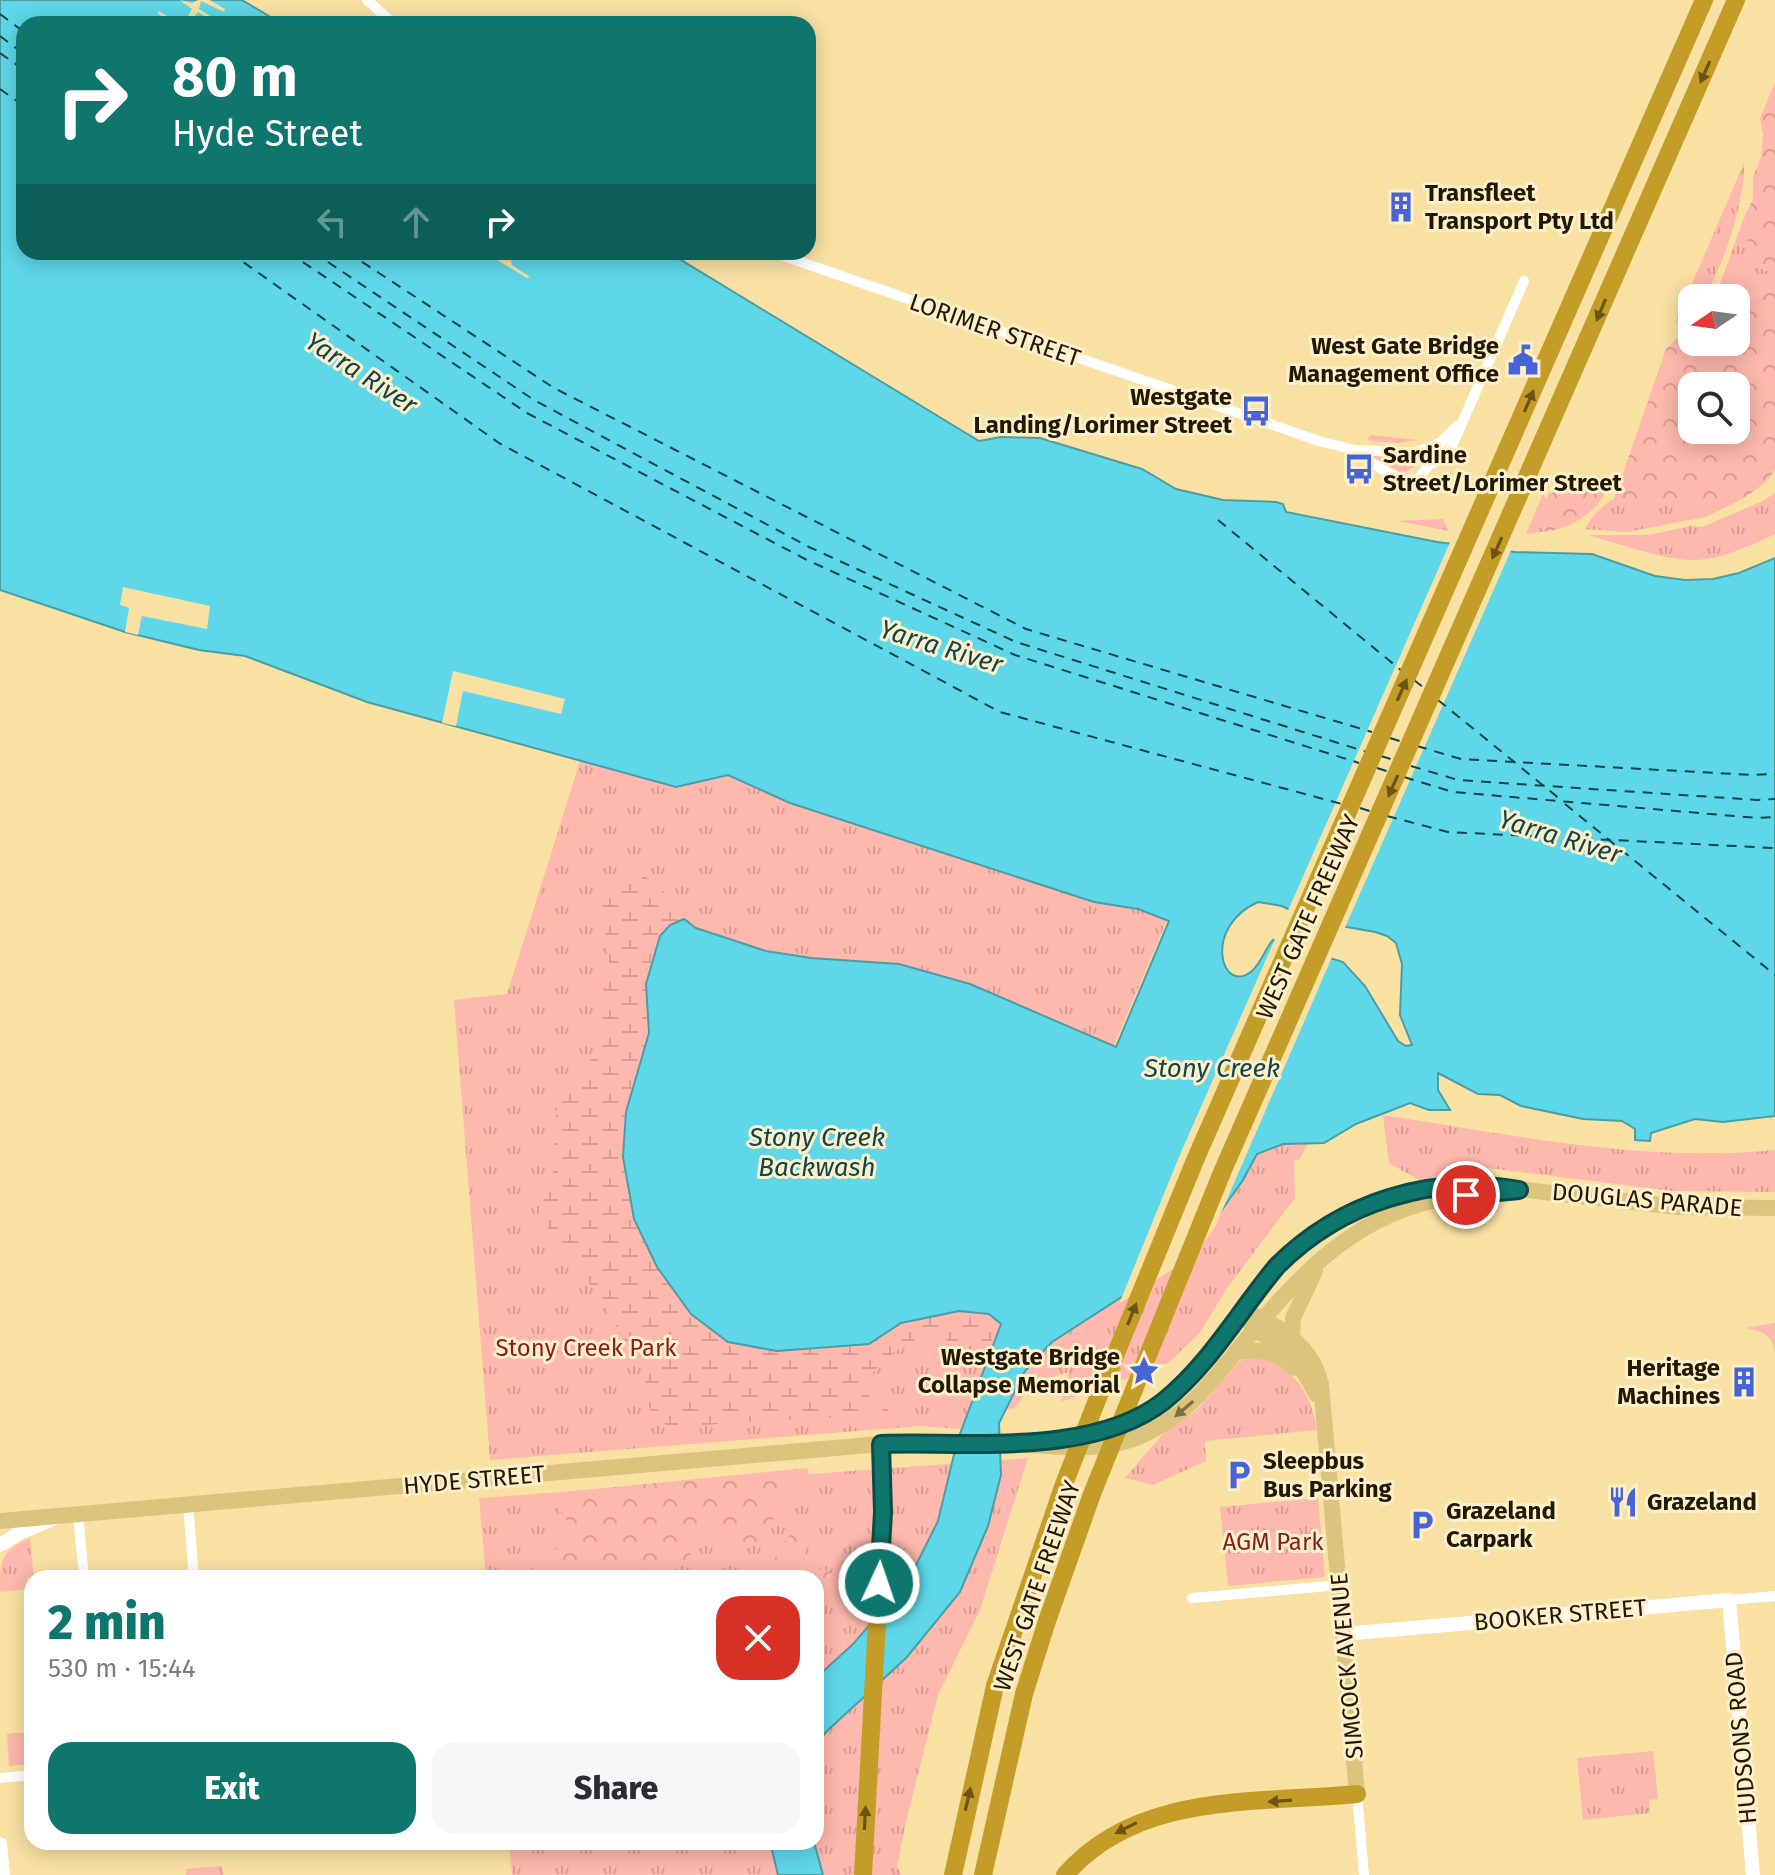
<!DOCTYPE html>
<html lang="en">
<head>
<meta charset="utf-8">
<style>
  body { margin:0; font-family:"Fira Sans",sans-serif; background:#f7f7f7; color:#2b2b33; height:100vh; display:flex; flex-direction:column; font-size:30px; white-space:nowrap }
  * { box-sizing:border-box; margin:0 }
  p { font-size:26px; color:#7c7c81 }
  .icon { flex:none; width:44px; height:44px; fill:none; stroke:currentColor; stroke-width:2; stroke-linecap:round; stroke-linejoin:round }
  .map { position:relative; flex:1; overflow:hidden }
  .panel { position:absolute; left:24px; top:1570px; width:800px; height:280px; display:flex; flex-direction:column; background:#fff; border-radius:24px; box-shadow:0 4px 20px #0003 }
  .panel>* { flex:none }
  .hud { position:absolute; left:16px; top:16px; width:800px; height:244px; border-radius:24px; box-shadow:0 4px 20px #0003; background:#0f766e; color:#fff; overflow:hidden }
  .needle { width:52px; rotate:257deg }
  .fabs { position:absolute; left:1678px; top:284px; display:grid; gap:16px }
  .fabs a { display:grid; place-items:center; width:72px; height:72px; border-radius:16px; background:#fff; box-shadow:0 4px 20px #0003; font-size:40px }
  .pin { position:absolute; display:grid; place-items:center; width:68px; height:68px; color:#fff; margin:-34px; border:4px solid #fff; border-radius:50%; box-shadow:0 2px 8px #0007 }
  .me { position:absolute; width:88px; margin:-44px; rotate:3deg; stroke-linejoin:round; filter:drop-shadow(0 0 6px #0008) }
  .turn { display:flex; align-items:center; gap:28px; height:168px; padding:0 24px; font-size:36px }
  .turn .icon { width:104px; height:104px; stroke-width:2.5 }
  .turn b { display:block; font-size:56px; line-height:68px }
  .lanes { display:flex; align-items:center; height:76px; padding:0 24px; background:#0003; justify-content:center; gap:40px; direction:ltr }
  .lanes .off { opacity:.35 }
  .round { display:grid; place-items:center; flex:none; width:84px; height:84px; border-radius:24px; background:#f7f7f7 }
  .summary { display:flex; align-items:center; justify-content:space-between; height:136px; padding:0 24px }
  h1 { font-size:48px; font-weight:800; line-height:60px; color:#0f766e }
  .primary-button { display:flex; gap:16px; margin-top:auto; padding:16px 24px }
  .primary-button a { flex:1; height:92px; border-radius:24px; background:#0f766e; color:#fff; font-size:32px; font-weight:800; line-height:92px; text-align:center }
  .primary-button a+a { background:#f7f7f7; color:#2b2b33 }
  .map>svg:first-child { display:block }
</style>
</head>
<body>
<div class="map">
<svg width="1775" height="1875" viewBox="0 0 1775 1875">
  <defs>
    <pattern id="grass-tufts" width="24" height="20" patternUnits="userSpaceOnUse" patternTransform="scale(2)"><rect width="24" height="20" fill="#feb8ad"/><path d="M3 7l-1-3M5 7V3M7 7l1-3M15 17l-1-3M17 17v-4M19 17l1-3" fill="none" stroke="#d99e93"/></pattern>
    <pattern id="forest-crowns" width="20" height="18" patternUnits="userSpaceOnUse" patternTransform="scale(2)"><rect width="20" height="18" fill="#feb8ad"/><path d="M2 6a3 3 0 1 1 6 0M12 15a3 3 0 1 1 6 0" fill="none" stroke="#d99e93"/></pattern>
    <pattern id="wetland-marsh" width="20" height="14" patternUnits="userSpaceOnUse" patternTransform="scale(2)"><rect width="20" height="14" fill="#feb8ad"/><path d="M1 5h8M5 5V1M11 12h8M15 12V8" fill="none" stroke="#d99e93"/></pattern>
  </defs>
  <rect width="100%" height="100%" fill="#f9e1a4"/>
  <g fill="url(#grass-tufts)">
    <path d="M 1744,163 C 1746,197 1723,270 1703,298 L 1692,298 L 1692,310 L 1675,323 Z"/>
    <polygon points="1745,215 1749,258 1767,271 1775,269 1775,291 1764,288 1736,308 1736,298 1712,298 1720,284"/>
    <polygon points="1371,435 1418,440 1398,443 1370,441 1368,439"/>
    <polygon points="1370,455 1414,460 1416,465 1403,474"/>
    <path d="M 1775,493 L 1775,534 C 1751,545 1725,558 1698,560 C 1669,562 1617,543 1588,535 L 1649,535 L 1691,526 L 1702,527 L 1763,501 Z"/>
    <polygon points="1543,494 1547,500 1543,508 1543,527 1549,531 1526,534"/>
    <path d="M 1614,499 L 1667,502 L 1703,510 L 1706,517 L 1627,532 L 1585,529 C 1590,518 1603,504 1614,499 Z"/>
    <polygon points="1443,519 1449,531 1398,521"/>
    <path d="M 580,761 L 676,787 L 728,775 L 790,803 L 1094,902 L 1138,909 L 1167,920 L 1112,1050 L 811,958 C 769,951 719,944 684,919 L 777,1351 L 869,1344 L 989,1314 L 1000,1324 L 961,1429 L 920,1426 L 490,1460 L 454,1000 L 507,994 Z"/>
    <path d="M 1383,1115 C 1513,1135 1644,1163 1775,1150 L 1775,1192 L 1672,1191 L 1488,1168 L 1419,1180 L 1389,1163 Z"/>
    <polygon points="1309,1141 1300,1159 1294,1161 1295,1198 1227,1288 1199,1334 1168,1363 1061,1402 1069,1372 1034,1383 1014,1408 1005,1409 1025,1371 1052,1342 1114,1301 1243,1180 1257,1154 1283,1144"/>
    <path d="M 1775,1323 L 1775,1354 C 1773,1336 1764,1331 1746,1328 Z"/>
    <path d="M 1250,1355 C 1290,1364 1311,1389 1317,1430 L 1205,1441 L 1206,1461 L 1153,1485 L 1125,1478 L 1162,1435 L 1198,1409 L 1239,1362 Z"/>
    <polygon points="1028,1458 980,1610 938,1695 906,1822 897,1867 902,1875 512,1875 509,1842 816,1842 816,1578 486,1578 479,1498"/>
    <polygon points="1318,1498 1325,1577 1228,1586 1220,1507"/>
    <path d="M 30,1538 L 34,1578 L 32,1589 L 0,1592 C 0,1559 0,1552 30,1538 Z"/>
    <polygon points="32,1732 32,1764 9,1766 7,1734"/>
    <polygon points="1653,1751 1658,1799 1649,1800 1650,1813 1583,1820 1577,1758"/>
    <polygon points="222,1866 223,1875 186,1875 186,1869"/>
  </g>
  <g fill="url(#forest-crowns)" fill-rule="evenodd">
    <polygon points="1775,83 1775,269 1767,271 1756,267 1749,258 1745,215 1753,199 1753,177 1761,157 1763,135 1760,118"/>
    <path d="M 1764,288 L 1775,291 L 1775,470 C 1760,493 1730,505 1706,517 L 1702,510 L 1667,502 L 1614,499 L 1666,349 L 1692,323 L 1692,342 L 1736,342 L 1736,308 ZM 1736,386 L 1736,430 L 1692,430 L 1692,386 Z"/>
    <path d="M 1602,476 C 1618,502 1570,529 1549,531 C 1534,520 1546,508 1548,494 C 1567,489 1583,478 1602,476 Z"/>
    <path d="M 808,1468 L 808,1474 L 782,1497 L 771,1527 L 762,1539 L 744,1546 L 730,1542 L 711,1523 L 699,1527 C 692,1555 685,1582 649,1566 C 639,1562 637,1557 626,1557 L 652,1578 L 534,1578 L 534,1562 L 557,1549 L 575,1533 L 557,1505 L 553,1493 Z"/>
    <path d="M 804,1528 L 811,1533 L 803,1559 L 808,1567 L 832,1572 L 835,1583 L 816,1605 L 816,1578 L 765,1578 C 777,1562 780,1532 804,1528 Z"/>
  </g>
  <path fill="url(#wetland-marsh)" d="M 630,873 C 660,876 666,898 684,919 L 670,925 L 646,984 L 649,1033 L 623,1157 L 634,1219 L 657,1267 L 777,1351 L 869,1344 L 901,1323 L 959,1311 L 989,1314 L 1000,1324 L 988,1348 L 967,1362 C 960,1356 953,1344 945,1339 C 919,1323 873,1367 863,1388 L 872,1400 L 887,1408 L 889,1411 L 885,1414 L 670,1427 C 650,1416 639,1399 647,1375 C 624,1347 615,1318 595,1291 C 576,1265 556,1243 540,1215 C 542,1197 552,1181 555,1162 C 557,1144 551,1125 558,1107 C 564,1093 578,1086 585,1073 C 597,1051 603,998 608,971 C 615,932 579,899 630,873 Z"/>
  <g fill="#5ed7e9" stroke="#4c9ea4" stroke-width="2" fill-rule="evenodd">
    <path d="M 0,0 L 242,0 L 282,24 L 24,24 L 24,252 L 668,252 L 979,441 L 1001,437 L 1040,438 L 1142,469 L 1176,489 L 1223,500 L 1276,502 L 1283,504 L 1286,512 L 1437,542 L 1515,552 L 1592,554 L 1655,576 L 1685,580 L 1713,579 L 1739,573 L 1775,558 L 1775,1116 L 1723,1122 L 1695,1119 L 1651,1133 L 1650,1141 L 1635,1140 L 1635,1129 L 1622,1121 L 1583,1119 L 1521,1106 L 1500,1095 L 1478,1094 L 1438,1073 L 1438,1090 L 1450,1110 L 1429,1110 L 1410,1103 L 1356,1124 L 1324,1143 L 1283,1144 L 1257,1154 L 1243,1180 L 1193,1251 L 1052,1342 L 1025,1371 L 999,1423 L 1001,1475 L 988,1526 L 960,1592 L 907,1657 L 825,1733 L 816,1749 L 816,1678 L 853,1644 L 907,1583 L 938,1521 L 957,1442 L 1001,1324 L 989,1314 L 959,1311 L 901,1323 L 869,1344 L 777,1351 L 728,1342 L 691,1314 L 657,1267 L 634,1219 L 623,1157 L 626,1112 L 649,1033 L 646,984 L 660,936 L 670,925 L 684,919 L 696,928 L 766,951 L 811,958 L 899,964 L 970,984 L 1116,1047 L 1169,921 L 1138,909 L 1094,902 L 790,803 L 728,775 L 676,787 L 367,702 L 245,656 L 199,650 L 125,632 L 0,590 ZM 1258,902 L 1282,906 L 1313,921 L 1375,932 L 1387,936 L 1396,943 L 1402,964 L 1400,1015 L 1412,1045 L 1406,1046 L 1398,1041 L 1365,986 L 1343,962 L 1273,940 C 1265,949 1261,963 1252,971 C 1221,996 1202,927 1258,902 Z"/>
    <polygon points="770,1842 814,1842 823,1875 778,1875"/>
  </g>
  <g fill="#f9e1a4">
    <polygon points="180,0 192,3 198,0 210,0 225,9 224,12 201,1 199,9 218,21 216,23 198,12 188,24 175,24 158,14 159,11 180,24 184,23 192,9"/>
    <polygon points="484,252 489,252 503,260 507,260 512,252 516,252 511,261 512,265 530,277 527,278"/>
    <polygon points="1451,540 1512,548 1344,930 1312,924 1287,913"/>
    <polygon points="123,587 210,606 207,629 142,616 138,635 125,632 129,608 120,605"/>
    <polygon points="453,671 565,699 561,714 463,691 456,726 442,723"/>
    <polygon points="1276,937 1333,955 1215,1227 1196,1254 1119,1304 1181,1152"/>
  </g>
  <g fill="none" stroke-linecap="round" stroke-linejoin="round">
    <g stroke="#0f464e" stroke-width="2" stroke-dasharray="10 8" stroke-linecap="butt">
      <polyline points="0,14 24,32"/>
      <polyline points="0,36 24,54"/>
      <polyline points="0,53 24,70"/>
      <polyline points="0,89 24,106"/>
      <polyline points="229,252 499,443 1000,712 1342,804"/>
      <polyline points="288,252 527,413 805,559 1015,655 1359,763"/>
      <polyline points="313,252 534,400 809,547 1016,642 1367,752"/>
      <polyline points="347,252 554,388 1026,629 1372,732"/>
      <polyline points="1218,520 1402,671"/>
      <polyline points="1414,680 1424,688"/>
      <polyline points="1438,700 1561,800"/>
      <polyline points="1390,738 1403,742"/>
      <polyline points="1417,746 1461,759 1752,775 1775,774"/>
      <polyline points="1381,756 1394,760"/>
      <polyline points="1411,766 1458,780 1757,800 1775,799"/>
      <polyline points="1377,768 1390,772"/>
      <polyline points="1404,777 1453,792 1758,818 1775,817"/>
      <polyline points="1565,804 1775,975"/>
      <polyline points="1360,808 1373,812"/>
      <polyline points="1387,816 1448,832 1775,848"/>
    </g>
    <g stroke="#fff" stroke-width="10">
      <polyline points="367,0 394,24"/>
      <path d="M 772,252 L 1319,441 L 1355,450 L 1419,453 L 1425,457 L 1429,465 L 1418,479 C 1400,484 1369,462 1355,450"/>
      <polyline points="1417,452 1440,443 1457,426"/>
      <polyline points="1429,465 1440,460 1452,446 1524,281"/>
      <polyline points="188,1505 194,1578"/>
      <polyline points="78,1514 84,1578"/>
      <polyline points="1192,1598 1340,1585"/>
      <polyline points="1729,1600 1775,1596"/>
      <polyline points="0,1778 32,1775"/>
      <polyline points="1357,1794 1364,1875"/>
    </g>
    <g stroke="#fff" stroke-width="14">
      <polyline points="0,1545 19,1533 53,1519"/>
      <polyline points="1344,1634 1729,1600 1753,1875"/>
      <polyline points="0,1844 3,1875"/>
    </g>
    <g stroke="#dcc47f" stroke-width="16">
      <polyline points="1509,1188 1678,1207 1775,1208"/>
      <path d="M 1255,1316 C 1286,1329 1313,1350 1321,1384 L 1357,1794"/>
      <polyline points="1250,1322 1255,1329 1294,1355 1317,1395"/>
      <polyline points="1292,1336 1293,1318 1315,1271"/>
      <path d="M 1236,1352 C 1257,1348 1278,1352 1293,1368"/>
      <path d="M 1051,1440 C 1081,1434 1112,1430 1140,1416 C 1198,1387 1237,1314 1277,1266 C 1331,1212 1406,1182 1482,1184"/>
      <path d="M 0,1521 L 881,1444 C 925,1442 970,1443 1015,1444 C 1055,1446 1096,1453 1136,1438 C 1180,1421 1207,1388 1236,1352 C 1285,1291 1339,1228 1417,1205 C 1450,1195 1485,1193 1519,1190"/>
    </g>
    <g stroke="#c49d29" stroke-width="18">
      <polyline points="863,1875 883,1512 881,1444"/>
      <polyline points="953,1875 995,1686 1064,1484 1103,1385 1196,1158 1704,0"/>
      <polyline points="983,1875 1024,1694 1047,1621 1092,1494 1131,1397 1223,1170 1736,0"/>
      <path d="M 1065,1875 C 1138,1791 1257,1804 1357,1794"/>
    </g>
  </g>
  <defs><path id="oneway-solid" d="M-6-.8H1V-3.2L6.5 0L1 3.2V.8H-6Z" transform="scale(2)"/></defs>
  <g fill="#6b5414">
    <use href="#oneway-solid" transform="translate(1705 72) rotate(114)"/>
    <use href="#oneway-solid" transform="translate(1601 310) rotate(113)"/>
    <use href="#oneway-solid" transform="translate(1529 401) rotate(-67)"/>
    <use href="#oneway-solid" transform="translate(1497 548) rotate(114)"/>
    <use href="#oneway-solid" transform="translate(1402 690) rotate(-66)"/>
    <use href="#oneway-solid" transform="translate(1393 786) rotate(114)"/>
    <use href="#oneway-solid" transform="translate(1132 1314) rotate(-68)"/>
    <use href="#oneway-solid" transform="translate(968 1799) rotate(-77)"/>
    <use href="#oneway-solid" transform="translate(1280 1801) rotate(176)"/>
    <use href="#oneway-solid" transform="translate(865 1818) rotate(-87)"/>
    <use href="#oneway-solid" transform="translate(1126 1828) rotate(153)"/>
  </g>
  <use fill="#7f6e40" href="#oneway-solid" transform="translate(1184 1409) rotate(140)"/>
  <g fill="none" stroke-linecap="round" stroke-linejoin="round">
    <g stroke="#0a4d48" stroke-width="20">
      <path id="route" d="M 879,1583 L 883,1512 L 881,1444 C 967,1441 1093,1457 1164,1401 C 1210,1364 1240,1310 1277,1266 C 1341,1202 1431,1174 1519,1190 L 1466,1195"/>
    </g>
    <use href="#route" stroke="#0f766e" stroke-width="14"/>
  </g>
  <defs>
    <g id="building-bare" transform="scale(2.4)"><path d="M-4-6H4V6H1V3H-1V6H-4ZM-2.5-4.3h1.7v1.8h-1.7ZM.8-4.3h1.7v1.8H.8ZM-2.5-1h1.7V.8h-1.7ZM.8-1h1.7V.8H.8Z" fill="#4664d7" stroke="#feefcb" stroke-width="2.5" paint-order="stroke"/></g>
    <g id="civic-bare" transform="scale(2.4)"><path d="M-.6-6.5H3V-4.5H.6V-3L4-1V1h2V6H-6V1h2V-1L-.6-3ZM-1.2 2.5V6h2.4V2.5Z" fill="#4664d7" stroke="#feefcb" stroke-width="2.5" paint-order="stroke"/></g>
    <g id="bus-bare" transform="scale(2.4)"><path d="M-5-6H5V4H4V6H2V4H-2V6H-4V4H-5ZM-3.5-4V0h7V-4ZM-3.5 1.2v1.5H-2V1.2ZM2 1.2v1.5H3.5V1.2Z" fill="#4664d7" stroke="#feefcb" stroke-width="2.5" paint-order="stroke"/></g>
    <g id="sight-bare" transform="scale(2.4)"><path d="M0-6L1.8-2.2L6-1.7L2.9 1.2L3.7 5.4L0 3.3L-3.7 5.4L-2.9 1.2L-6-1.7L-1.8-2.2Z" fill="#4664d7" stroke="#feefcb" stroke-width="2.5" paint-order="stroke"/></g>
    <g id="parking-bare" transform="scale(2.4)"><path d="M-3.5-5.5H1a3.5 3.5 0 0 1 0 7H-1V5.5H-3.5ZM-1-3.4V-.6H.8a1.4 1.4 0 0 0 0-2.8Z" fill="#4664d7" stroke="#feefcb" stroke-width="2.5" paint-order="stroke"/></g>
    <g id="restaurant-bare" transform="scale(2.4)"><path d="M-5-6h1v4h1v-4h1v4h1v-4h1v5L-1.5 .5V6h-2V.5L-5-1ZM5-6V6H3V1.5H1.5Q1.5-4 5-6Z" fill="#4664d7" stroke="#feefcb" stroke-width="2.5" paint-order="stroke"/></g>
  </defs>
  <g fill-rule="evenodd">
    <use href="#building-bare" x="1401" y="207"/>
    <use href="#civic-bare" x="1523" y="360"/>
    <use href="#bus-bare" x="1256" y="411"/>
    <use href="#bus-bare" x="1359" y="469"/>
    <use href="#sight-bare" x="1144" y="1371"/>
    <use href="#building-bare" x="1744" y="1382"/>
    <use href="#parking-bare" x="1239" y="1475"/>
    <use href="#restaurant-bare" x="1623" y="1502"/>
    <use href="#parking-bare" x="1422" y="1525"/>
  </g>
  <g text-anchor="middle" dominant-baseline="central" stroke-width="6" stroke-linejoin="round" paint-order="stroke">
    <g font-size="24" font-weight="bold" fill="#221902" stroke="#feefcb" text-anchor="start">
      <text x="1425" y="193">Transfleet<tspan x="1425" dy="28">Transport Pty Ltd</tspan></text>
      <text x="1499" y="346" text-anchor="end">West Gate Bridge<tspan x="1499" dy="28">Management Office</tspan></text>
      <text x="1232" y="397" text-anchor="end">Westgate<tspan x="1232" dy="28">Landing/Lorimer Street</tspan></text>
      <text x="1383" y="455">Sardine<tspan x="1383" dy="28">Street/Lorimer Street</tspan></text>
      <text x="1120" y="1357" text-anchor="end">Westgate Bridge<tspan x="1120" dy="28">Collapse Memorial</tspan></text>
      <text x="1720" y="1368" text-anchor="end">Heritage<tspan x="1720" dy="28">Machines</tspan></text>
      <text x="1263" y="1461">Sleepbus<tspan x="1263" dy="28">Bus Parking</tspan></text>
      <text x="1647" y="1502">Grazeland</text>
      <text x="1446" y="1511">Grazeland<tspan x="1446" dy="28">Carpark</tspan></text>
    </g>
    <g font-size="24" fill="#221902" stroke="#feefcb">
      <text transform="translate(995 330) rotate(19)">LORIMER STREET</text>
      <text transform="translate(1308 917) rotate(-66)">WEST GATE FREEWAY</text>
      <text transform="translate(1647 1200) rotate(5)">DOUGLAS PARADE</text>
      <text transform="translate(474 1480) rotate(-5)">HYDE STREET</text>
      <text transform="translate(1037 1586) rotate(-71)">WEST GATE FREEWAY</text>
      <text transform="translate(1560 1615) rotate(-5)">BOOKER STREET</text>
      <text transform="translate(1347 1666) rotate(-95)">SIMCOCK AVENUE</text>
      <text transform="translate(1741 1738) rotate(-95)">HUDSONS ROAD</text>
    </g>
    <g font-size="24" fill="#871f18" stroke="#feefcb">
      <text x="586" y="1348">Stony Creek Park</text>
      <text x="1273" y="1542">AGM Park</text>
    </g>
    <g font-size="26" font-style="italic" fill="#0f464e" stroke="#feefcb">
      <text transform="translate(361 373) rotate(33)">Yarra River</text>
      <text transform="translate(941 647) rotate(17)">Yarra River</text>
      <text transform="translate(1560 837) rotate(17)">Yarra River</text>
      <text x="1212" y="1068">Stony Creek</text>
      <text x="817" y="1137">Stony Creek<tspan x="817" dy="30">Backwash</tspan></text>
    </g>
  </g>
</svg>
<div class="fabs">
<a><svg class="needle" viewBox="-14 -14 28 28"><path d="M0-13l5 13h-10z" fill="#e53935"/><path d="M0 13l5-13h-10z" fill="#7c7c81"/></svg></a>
<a><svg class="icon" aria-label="search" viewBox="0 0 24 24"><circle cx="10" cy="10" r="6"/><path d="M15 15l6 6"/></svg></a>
</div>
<div class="pin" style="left:1466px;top:1195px;background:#d93025"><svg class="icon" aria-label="arrive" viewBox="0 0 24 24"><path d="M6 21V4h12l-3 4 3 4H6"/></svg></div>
<svg class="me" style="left:879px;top:1583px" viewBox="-20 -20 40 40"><circle r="17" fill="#0f766e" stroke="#fff" stroke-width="3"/><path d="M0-11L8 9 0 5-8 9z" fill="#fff"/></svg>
<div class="hud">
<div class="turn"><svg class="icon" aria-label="right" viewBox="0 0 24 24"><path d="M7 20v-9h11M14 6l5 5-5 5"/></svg><div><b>80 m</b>Hyde Street</div></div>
<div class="lanes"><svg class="icon off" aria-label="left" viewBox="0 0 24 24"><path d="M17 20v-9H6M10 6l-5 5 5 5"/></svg><svg class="icon off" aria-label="ahead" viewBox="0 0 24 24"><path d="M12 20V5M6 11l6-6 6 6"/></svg><svg class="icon" aria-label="right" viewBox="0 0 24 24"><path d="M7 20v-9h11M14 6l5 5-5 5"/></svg></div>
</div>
<section class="panel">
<div class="summary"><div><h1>2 min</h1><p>530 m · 15:44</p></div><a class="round" style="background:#d93025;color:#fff"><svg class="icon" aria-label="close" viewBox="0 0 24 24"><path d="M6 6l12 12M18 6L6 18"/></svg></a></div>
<div class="primary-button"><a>Exit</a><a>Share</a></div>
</section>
</div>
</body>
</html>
